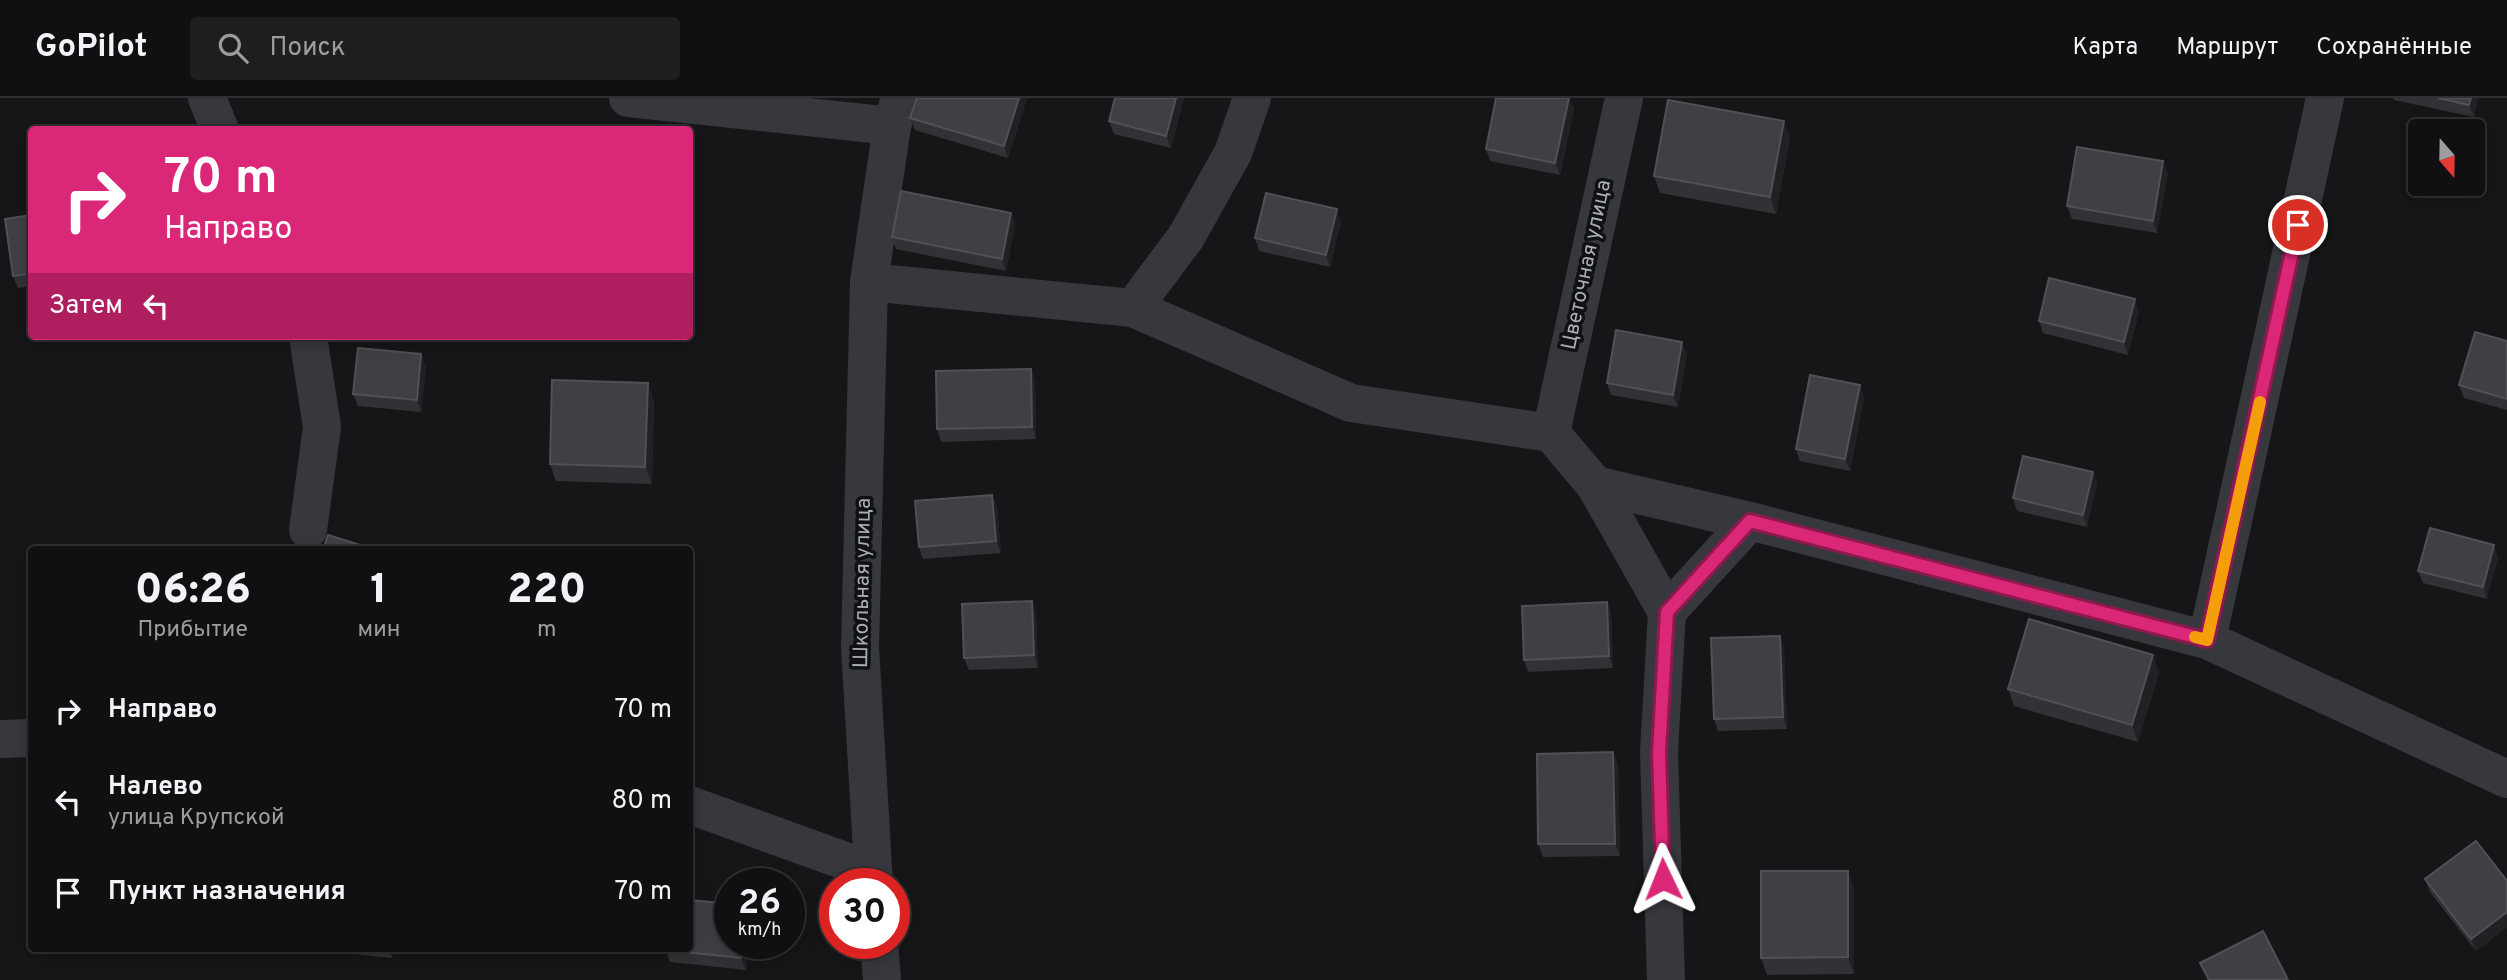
<!DOCTYPE html>
<html lang="ru">
<head>
<meta charset="utf-8">
<style>
  body { margin:0; font-family:Overpass,sans-serif; background:#1e1e20; color:#f1f3f6; height:100vh; display:flex; flex-direction:column; font-size:26px; white-space:nowrap }
  * { box-sizing:border-box; margin:0 }
  p { font-size:23px; color:#9c9d9f }
  .icon { flex:none; width:38px; height:38px; fill:none; stroke:currentColor; stroke-width:2; stroke-linecap:round; stroke-linejoin:round }
  .map { position:relative; flex:1; overflow:hidden }
  .sheet { position:absolute; left:28px; top:448px; width:665px; height:406px; display:flex; flex-direction:column; background:#101012; border-radius:7px; box-shadow:0 4px 18px #0003,0 0 0 2px #303032 }
  .sheet>* { flex:none }
  .top-card { position:absolute; left:28px; top:28px; width:665px; height:214px; border-radius:7px; box-shadow:0 4px 18px #0003,0 0 0 2px #303032; background:#db2777; color:#fff; overflow:hidden }
  .needle { width:46px; rotate:160deg }
  .fabs { position:absolute; left:2408px; top:21px; display:grid; gap:14px }
  .fabs a { display:grid; place-items:center; width:77px; height:77px; border-radius:7px; background:#101012; box-shadow:0 4px 18px #0003,0 0 0 2px #303032; font-size:35px }
  .speed { position:absolute; left:714px; top:770px; display:flex; gap:14px; font-size:35px; font-weight:700; text-align:center }
  .speed>* { display:grid; place-content:center; width:91px; height:91px; border-radius:50%; background:#101012; box-shadow:0 4px 18px #0003,0 0 0 2px #303032; line-height:1 }
  .speed small { font-size:18px; font-weight:400 }
  .speed .limit { border:10px solid #d22; background:#fff; color:#111 }
  .pin { position:absolute; display:grid; place-items:center; width:60px; height:60px; color:#fff; margin:-30px; border:4px solid #fff; border-radius:50%; box-shadow:0 2px 7px #0007 }
  .me { position:absolute; width:77px; margin:-38px; rotate:358deg; stroke-linejoin:round; filter:drop-shadow(0 0 5px #0008) }
  .turn { display:flex; align-items:center; gap:24px; height:147px; padding:0 21px; font-size:32px }
  .turn .icon { width:91px; height:91px; stroke-width:2.5 }
  .turn b { display:block; font-size:49px; line-height:60px }
  .then { display:flex; align-items:center; height:66px; padding:0 21px; background:#0003; gap:14px; font-size:26px }
  .eta { display:flex; justify-content:space-evenly; align-items:center; height:119px; text-align:center }
  .eta b { font-size:42px; font-weight:800; line-height:49px }
  ul { padding:0; list-style:none }
  li { display:flex; align-items:center; gap:21px; height:91px; padding:0 21px }
  li div { flex:1 }
  li b { display:block; font-size:26px }
  li em { font-style:normal }
  header { display:flex; align-items:center; gap:42px; box-sizing:border-box; height:98px; padding:0 35px; background:#101012; border-bottom:2px solid #303032 }
  header strong { font-size:33px }
  nav { display:flex; gap:38px; margin-inline-start:auto; font-size:24px }
  .search { width:490px; height:63px; background:#1e1e20; display:flex; align-items:center; gap:18px; box-sizing:border-box; padding:0 24px; border-radius:7px; color:#9c9d9f; font-size:26px }
  .map>svg:first-child { display:block }
</style>
</head>
<body>
<header>
<strong>GoPilot</strong>
<div class="search"><svg class="icon" aria-label="search" viewBox="0 0 24 24"><circle cx="10" cy="10" r="6"/><path d="M15 15l6 6"/></svg>Поиск</div>
<nav><a>Карта</a><a>Маршрут</a><a>Сохранённые</a></nav>
</header>
<div class="map">
<svg width="2507" height="882" viewBox="0 0 2507 882">
  <rect width="100%" height="100%" fill="#161618"/>
  <g fill="none" stroke-linecap="round" stroke-linejoin="round">
    <g stroke="#37383d" stroke-width="38">
      <polyline points="207,0 220,32"/>
      <polyline points="628,0 892,28"/>
      <polyline points="869,184 1133,210 1351,305 1551,335 1595,387 1750,423 2207,542 2507,681"/>
      <polyline points="1133,210 1186,139 1233,55 1252,0"/>
      <polyline points="1551,335 1624,0"/>
      <polyline points="1595,387 1667,514"/>
      <polyline points="308,432 322,329 308,238"/>
      <polyline points="2207,542 2325,0"/>
      <polyline points="0,641 32,640"/>
      <polyline points="690,707 873,773"/>
      <polyline points="874,786 860,549 869,184 892,28 900,0"/>
      <polyline points="879,845 882,882"/>
      <polyline points="1666,882 1659,654 1667,514 1750,423"/>
    </g>
  </g>
  <g fill="#323236">
    <polygon points="1027,0 1008,60 915,32 910,20"/>
    <polygon points="1115,0 1184,0 1171,50 1114,36 1109,23"/>
    <polygon points="2393,0 2478,0 2474,19 2394,2"/>
    <polygon points="1574,11 1560,77 1490,63 1486,51"/>
    <polygon points="1790,40 1776,116 1660,95 1654,78"/>
    <polygon points="2168,75 2157,135 2072,121 2067,108"/>
    <polygon points="1011,115 1015,127 1006,173 896,151 892,139"/>
    <polygon points="32,117 32,188 18,190 13,178"/>
    <polygon points="1341,124 1330,169 1259,153 1255,140"/>
    <polygon points="2139,214 2128,257 2043,235 2039,223"/>
    <polygon points="2507,243 2507,312 2464,300 2459,287"/>
    <polygon points="1687,256 1678,309 1611,297 1607,285"/>
    <polygon points="426,268 421,314 358,308 353,296"/>
    <polygon points="1031,271 1035,283 1036,341 941,344 937,331"/>
    <polygon points="1864,299 1850,373 1800,363 1796,351"/>
    <polygon points="654,302 652,386 556,383 550,366"/>
    <polygon points="2093,374 2097,386 2087,429 2017,413 2013,400"/>
    <polygon points="992,397 997,409 1001,455 923,461 919,449"/>
    <polygon points="2498,459 2487,501 2423,485 2418,473"/>
    <polygon points="1607,504 1611,516 1613,570 1528,574 1524,562"/>
    <polygon points="1036,515 1038,570 969,572 964,560"/>
    <polygon points="1780,538 1784,550 1787,631 1718,633 1714,621"/>
    <polygon points="2159,574 2138,644 2014,608 2008,591"/>
    <polygon points="1618,666 1620,758 1543,759 1538,746"/>
    <polygon points="2425,781 2507,783 2507,829 2476,853 2430,794"/>
    <polygon points="1854,790 1854,876 1767,877 1761,860"/>
    <polygon points="730,845 749,845 746,872 670,864 666,852"/>
    <polygon points="317,850 393,850 392,860 317,852"/>
  </g>
  <g fill="#212124">
    <polygon points="1019,0 1027,0 1008,60 1004,48"/>
    <polygon points="1176,0 1184,0 1171,50 1166,38"/>
    <polygon points="1569,0 1574,11 1560,77 1555,65"/>
    <polygon points="2471,0 2478,0 2474,19 2469,7"/>
    <polygon points="1784,23 1790,40 1776,116 1770,99"/>
    <polygon points="2163,63 2168,75 2157,135 2153,123"/>
    <polygon points="1337,111 1341,124 1330,169 1326,157"/>
    <polygon points="1011,115 1015,127 1006,173 1002,161"/>
    <polygon points="2135,201 2139,214 2128,257 2124,244"/>
    <polygon points="1682,244 1687,256 1678,309 1673,297"/>
    <polygon points="421,256 426,268 421,314 417,302"/>
    <polygon points="1031,271 1035,283 1036,341 1032,329"/>
    <polygon points="648,285 654,302 652,386 645,369"/>
    <polygon points="1860,287 1864,299 1850,373 1845,361"/>
    <polygon points="2093,374 2097,386 2087,429 2083,417"/>
    <polygon points="992,397 997,409 1001,455 996,443"/>
    <polygon points="2494,447 2498,459 2487,501 2483,489"/>
    <polygon points="1032,503 1036,515 1038,570 1034,557"/>
    <polygon points="1607,504 1611,516 1613,570 1609,558"/>
    <polygon points="1780,538 1784,550 1787,631 1783,619"/>
    <polygon points="2153,557 2159,574 2138,644 2132,627"/>
    <polygon points="1613,654 1618,666 1620,758 1615,746"/>
    <polygon points="1848,773 1854,790 1854,876 1848,859"/>
    <polygon points="2507,814 2507,829 2476,853 2471,841"/>
    <polygon points="743,845 749,845 746,872 741,860"/>
    <polygon points="389,850 393,850 392,860"/>
  </g>
  <g fill="#3f3f44" stroke="#4f5156" stroke-width="2">
    <polygon points="917,0 1019,0 1004,48 910,20"/>
    <polygon points="1115,0 1176,0 1166,38 1109,23"/>
    <polygon points="1496,0 1569,0 1555,65 1486,51"/>
    <polygon points="2438,0 2471,0 2469,7"/>
    <polygon points="1668,2 1784,23 1770,99 1654,78"/>
    <polygon points="344,27 344,32 306,32"/>
    <polygon points="2077,49 2163,63 2153,123 2067,108"/>
    <polygon points="901,93 1011,115 1002,161 892,139"/>
    <polygon points="1266,95 1337,111 1326,157 1255,140"/>
    <polygon points="32,117 32,175 13,178 5,121"/>
    <polygon points="2049,180 2135,201 2124,244 2039,223"/>
    <polygon points="1616,232 1682,244 1673,297 1607,285"/>
    <polygon points="2475,234 2507,243 2507,301 2459,287"/>
    <polygon points="358,250 421,256 417,302 353,296"/>
    <polygon points="1031,271 1032,329 937,331 936,273"/>
    <polygon points="1810,277 1860,287 1845,361 1796,351"/>
    <polygon points="552,282 648,285 645,369 550,366"/>
    <polygon points="2023,358 2093,374 2083,417 2013,400"/>
    <polygon points="992,397 996,443 919,449 915,403"/>
    <polygon points="2430,430 2494,447 2483,489 2418,473"/>
    <polygon points="328,437 376,452 323,452"/>
    <polygon points="1032,503 1034,557 964,560 962,506"/>
    <polygon points="1607,504 1609,558 1524,562 1522,508"/>
    <polygon points="2029,521 2153,557 2132,627 2008,591"/>
    <polygon points="1780,538 1783,619 1714,621 1711,540"/>
    <polygon points="1613,654 1615,746 1538,746 1537,656"/>
    <polygon points="2476,743 2507,783 2507,814 2471,841 2425,781"/>
    <polygon points="1761,773 1848,773 1848,859 1761,860"/>
    <polygon points="690,802 730,806 730,845 743,845 741,860 666,852 666,850 690,850"/>
    <polygon points="2263,833 2288,882 2209,882 2200,865"/>
  </g>
  <g fill="none" stroke-linecap="round" stroke-linejoin="round">
    <g stroke="#8e194d" stroke-width="18">
      <polyline id="route" points="1663,781 1659,654 1667,514 1750,423 2207,542 2298,127"/>
    </g>
    <use href="#route" stroke="#db2777" stroke-width="12"/>
    <polyline stroke="#f59e0b" stroke-width="12" points="2195,539 2207,542 2260,304"/>
  </g>
  <g text-anchor="middle" dominant-baseline="central" stroke-width="7" stroke-linejoin="round" paint-order="stroke">
    <g font-size="21" fill="#a8adb8" stroke="#111113">
      <text transform="translate(1587 167) rotate(-78)">Цветочная улица</text>
      <text transform="translate(863 485) rotate(-89)">Школьная улица</text>
    </g>
  </g>
</svg>
<div class="fabs">
<a><svg class="needle" viewBox="-14 -14 28 28"><path d="M0-13l5 13h-10z" fill="#e53935"/><path d="M0 13l5-13h-10z" fill="#9c9d9f"/></svg></a>
</div>
<div class="speed"><div>26<small>km/h</small></div><div class="limit">30</div></div>
<div class="pin" style="left:2298px;top:127px;background:#d93025"><svg class="icon" aria-label="arrive" viewBox="0 0 24 24"><path d="M6 21V4h12l-3 4 3 4H6"/></svg></div>
<svg class="me" style="left:1663px;top:781px" viewBox="-20 -20 40 40"><path d="M0-17L14 15 0 8-14 15z" fill="#db2777" stroke="#fff" stroke-width="4"/></svg>
<div class="top-card">
<div class="turn"><svg class="icon" aria-label="right" viewBox="0 0 24 24"><path d="M7 20v-9h11M14 6l5 5-5 5"/></svg><div><b>70 m</b>Направо</div></div>
<div class="then">Затем<svg class="icon" aria-label="left" viewBox="0 0 24 24"><path d="M17 20v-9H6M10 6l-5 5 5 5"/></svg></div>
</div>
<section class="sheet">
<div class="eta">
<div><b>06:26</b><p>Прибытие</p></div>
<div><b>1</b><p>мин</p></div>
<div><b>220</b><p>m</p></div>
</div>
<ul>
<li><svg class="icon" aria-label="right" viewBox="0 0 24 24"><path d="M7 20v-9h11M14 6l5 5-5 5"/></svg><div><b>Направо</b></div><em>70 m</em></li>
<li><svg class="icon" aria-label="left" viewBox="0 0 24 24"><path d="M17 20v-9H6M10 6l-5 5 5 5"/></svg><div><b>Налево</b><p>улица Крупской</p></div><em>80 m</em></li>
<li><svg class="icon" aria-label="arrive" viewBox="0 0 24 24"><path d="M6 21V4h12l-3 4 3 4H6"/></svg><div><b>Пункт назначения</b></div><em>70 m</em></li>
</ul>
</section>
</div>
</body>
</html>
